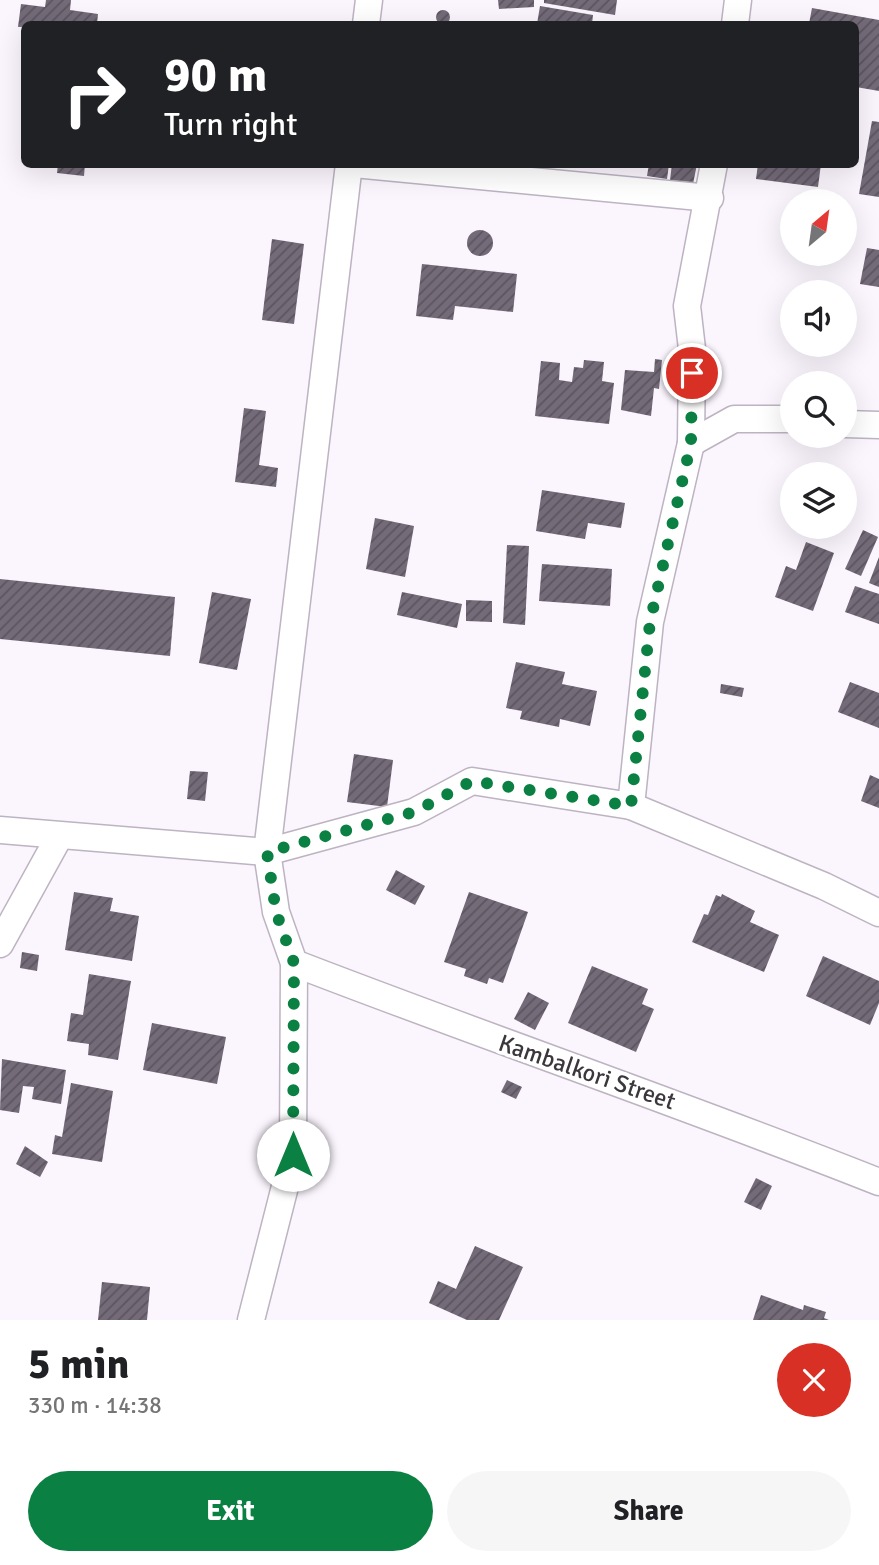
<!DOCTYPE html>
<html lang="en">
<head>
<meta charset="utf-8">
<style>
  body { margin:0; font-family:Signika,sans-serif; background:#f6f6f6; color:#202124; height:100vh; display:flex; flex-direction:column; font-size:26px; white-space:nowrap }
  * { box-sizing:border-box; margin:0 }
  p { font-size:23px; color:#757577 }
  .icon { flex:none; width:38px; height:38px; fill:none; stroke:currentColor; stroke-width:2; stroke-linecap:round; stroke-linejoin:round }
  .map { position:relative; height:1320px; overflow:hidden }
  .side { display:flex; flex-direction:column; background:#fff; flex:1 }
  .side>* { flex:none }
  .top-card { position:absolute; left:21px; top:21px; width:838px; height:147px; border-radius:10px; box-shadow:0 7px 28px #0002; background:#202124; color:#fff; overflow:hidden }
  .needle { width:46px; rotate:29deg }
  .fabs { position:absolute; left:780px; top:189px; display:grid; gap:14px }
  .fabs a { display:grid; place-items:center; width:77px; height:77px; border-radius:50%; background:#fff; box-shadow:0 7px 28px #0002; font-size:35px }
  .pin { position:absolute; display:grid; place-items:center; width:60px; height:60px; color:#fff; margin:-30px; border:4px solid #fff; border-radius:50%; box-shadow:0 2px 7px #0007 }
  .me { position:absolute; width:77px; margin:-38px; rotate:0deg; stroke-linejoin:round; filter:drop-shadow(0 0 5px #0008) }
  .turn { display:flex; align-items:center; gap:24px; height:147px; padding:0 28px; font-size:32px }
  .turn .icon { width:91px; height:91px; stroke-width:2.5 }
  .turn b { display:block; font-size:49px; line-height:60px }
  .round { display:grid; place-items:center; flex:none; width:74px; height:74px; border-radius:37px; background:#f6f6f6 }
  .headline { display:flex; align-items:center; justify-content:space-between; height:119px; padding:0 28px }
  h1 { font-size:42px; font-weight:700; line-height:52px }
  .action { display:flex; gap:14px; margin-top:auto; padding:14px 28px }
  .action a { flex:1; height:80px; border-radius:42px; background:#0b8043; color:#fff; font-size:28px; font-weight:700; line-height:80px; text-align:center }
  .action a+a { background:#f6f6f6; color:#202124 }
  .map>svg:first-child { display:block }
</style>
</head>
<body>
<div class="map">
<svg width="879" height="1320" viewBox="0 0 879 1320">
  <defs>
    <pattern id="building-hatch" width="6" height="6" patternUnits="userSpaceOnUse" patternTransform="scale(1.75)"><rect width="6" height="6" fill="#746b79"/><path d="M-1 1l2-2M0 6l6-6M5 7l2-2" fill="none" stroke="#5c545f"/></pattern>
  </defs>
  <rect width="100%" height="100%" fill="#fbf5fe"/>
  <g fill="url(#building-hatch)">
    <polygon points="46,0 71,0 70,10 98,14 97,24 18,27 21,4 45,7"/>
    <polygon points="498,0 534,0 534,7 499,9"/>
    <polygon points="544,0 617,0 615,15 544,3"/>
    <polygon points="540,6 593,15 592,24 537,24"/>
    <polygon points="812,8 879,20 879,91 856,87 856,24 809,24"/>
    <circle cx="443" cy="17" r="7"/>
    <polygon points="872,121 879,122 879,197 859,194"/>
    <polygon points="58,164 85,164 84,176 57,173"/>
    <polygon points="649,164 669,164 667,179 647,176"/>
    <polygon points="672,164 697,164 693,184 670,180"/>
    <polygon points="758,164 821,164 818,187 756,179"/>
    <circle cx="480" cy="243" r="13"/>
    <polygon points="272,239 304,244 294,324 262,320"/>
    <polygon points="867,248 879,250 879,287 860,284"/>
    <polygon points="422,264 517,274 513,312 455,306 453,320 416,316"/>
    <polygon points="655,359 662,360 659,389 654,388 651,416 621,410 625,370 654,372"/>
    <polygon points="584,360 604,362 602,381 614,383 609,424 535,416 541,361 560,363 559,380 572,382 574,367 583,368"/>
    <polygon points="244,408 266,411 259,465 278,468 276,487 235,482"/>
    <polygon points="542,490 625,503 621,528 588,523 585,539 536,531"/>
    <polygon points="375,518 414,526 405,577 366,569"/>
    <polygon points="863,530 878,537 861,576 845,569"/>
    <polygon points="806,542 834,553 813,611 775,597 786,566 796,570"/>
    <polygon points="507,545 529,546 525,625 503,623"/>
    <polygon points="879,557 879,587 869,583"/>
    <polygon points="542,564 612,569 610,606 539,601"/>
    <polygon points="0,579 175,597 170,656 0,639"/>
    <polygon points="855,586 879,594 879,624 845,612"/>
    <polygon points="212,592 251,599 237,670 199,663"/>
    <polygon points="402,592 462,604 457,628 397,615"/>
    <polygon points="466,600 492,601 492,622 466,621"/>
    <polygon points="516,662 565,672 562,684 597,691 590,726 560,719 559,727 520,719 522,711 506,708"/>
    <polygon points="850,682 879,693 879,728 838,712"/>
    <polygon points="721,684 744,688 742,697 720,693"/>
    <polygon points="354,754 393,760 387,807 347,802"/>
    <polygon points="190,771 208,772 205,801 187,799"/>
    <polygon points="870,775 879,779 879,808 861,801"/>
    <polygon points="396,870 425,886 415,905 386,890"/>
    <polygon points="74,892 113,898 110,911 139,916 132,961 65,950"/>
    <polygon points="469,892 528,912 503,983 489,978 487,984 464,976 466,969 444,962"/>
    <polygon points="722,894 755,911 750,922 779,935 764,972 692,942 704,914 708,915 716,895 721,897"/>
    <polygon points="22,952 39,955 37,971 20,968"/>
    <polygon points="823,956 879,981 879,1003 870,1025 806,996"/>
    <polygon points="592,966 648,989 642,1004 654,1009 636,1052 568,1023"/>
    <polygon points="89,974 131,981 118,1060 88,1055 89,1044 67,1041 71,1013 83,1015"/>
    <polygon points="528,992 549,1003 535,1030 514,1019"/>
    <polygon points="152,1023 226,1037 217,1084 143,1070"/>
    <polygon points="2,1059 66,1070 61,1104 32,1099 34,1087 23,1086 19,1113 0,1110"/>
    <polygon points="507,1080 522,1087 516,1099 501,1092"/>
    <polygon points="71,1083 113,1091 102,1162 52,1154 55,1135 62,1137"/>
    <polygon points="25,1146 48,1162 40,1177 16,1164"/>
    <polygon points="756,1178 772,1186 761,1210 744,1202"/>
    <polygon points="475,1246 523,1267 499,1320 467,1320 429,1303 438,1281 456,1289"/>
    <polygon points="102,1282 150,1287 147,1320 98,1320"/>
    <polygon points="761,1295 803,1310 804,1305 826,1312 824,1318 829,1320 753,1320"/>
  </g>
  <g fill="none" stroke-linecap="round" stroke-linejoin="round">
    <g stroke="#bdb3c2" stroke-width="29">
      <g id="minor">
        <polyline points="366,24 369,0"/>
        <polyline points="735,24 738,0"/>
        <polyline points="354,164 710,198"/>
        <polyline points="845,424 879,425"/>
        <polyline points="691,443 734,419 793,419"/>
        <polyline points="631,806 650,622 691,443 692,349 687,306 714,164"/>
        <polyline points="0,830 267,852 414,812 472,781 631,806 824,886 879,913"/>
        <polyline points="0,944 59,837"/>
        <path d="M 294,963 C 488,1038 685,1105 879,1182"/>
        <polyline points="251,1320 293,1155 294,963 276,912 267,852 349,164"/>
      </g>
    </g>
    <use href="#minor" stroke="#fff" stroke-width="26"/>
  </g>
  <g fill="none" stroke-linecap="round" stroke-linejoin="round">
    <polyline stroke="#0b8043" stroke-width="12" stroke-dasharray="0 21.6" points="293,1155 294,963 276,912 267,852 414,812 472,781 631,806 650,622 691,443 692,373"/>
  </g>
  <g text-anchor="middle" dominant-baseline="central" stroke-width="7" stroke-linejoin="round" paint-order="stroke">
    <g font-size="24" fill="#3b373d" stroke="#fff">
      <text transform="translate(587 1072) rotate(19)">Kambalkori Street</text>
    </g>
  </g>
</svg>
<div class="fabs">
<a><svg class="needle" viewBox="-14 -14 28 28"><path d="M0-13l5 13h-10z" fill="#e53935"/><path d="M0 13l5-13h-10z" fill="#757577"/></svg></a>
<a><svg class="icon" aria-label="sound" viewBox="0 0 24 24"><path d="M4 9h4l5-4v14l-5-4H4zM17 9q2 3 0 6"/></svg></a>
<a><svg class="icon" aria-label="search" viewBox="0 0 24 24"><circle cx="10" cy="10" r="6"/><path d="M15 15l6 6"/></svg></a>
<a><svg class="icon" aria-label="layers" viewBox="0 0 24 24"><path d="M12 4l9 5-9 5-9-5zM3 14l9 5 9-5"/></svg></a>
</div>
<div class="pin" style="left:692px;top:373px;background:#d93025"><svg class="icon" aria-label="arrive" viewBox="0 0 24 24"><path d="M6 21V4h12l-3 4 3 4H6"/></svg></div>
<svg class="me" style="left:293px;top:1155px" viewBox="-20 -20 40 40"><circle r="19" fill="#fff"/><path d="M0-13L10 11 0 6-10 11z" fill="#0b8043"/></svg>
<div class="top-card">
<div class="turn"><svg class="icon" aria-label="right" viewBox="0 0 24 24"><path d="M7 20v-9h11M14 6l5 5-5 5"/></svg><div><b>90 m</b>Turn right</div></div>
</div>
</div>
<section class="side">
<div class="headline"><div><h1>5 min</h1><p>330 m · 14:38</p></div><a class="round" style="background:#d93025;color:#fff"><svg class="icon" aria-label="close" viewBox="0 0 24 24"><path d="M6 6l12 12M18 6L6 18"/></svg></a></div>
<div class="action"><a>Exit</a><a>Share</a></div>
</section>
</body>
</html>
